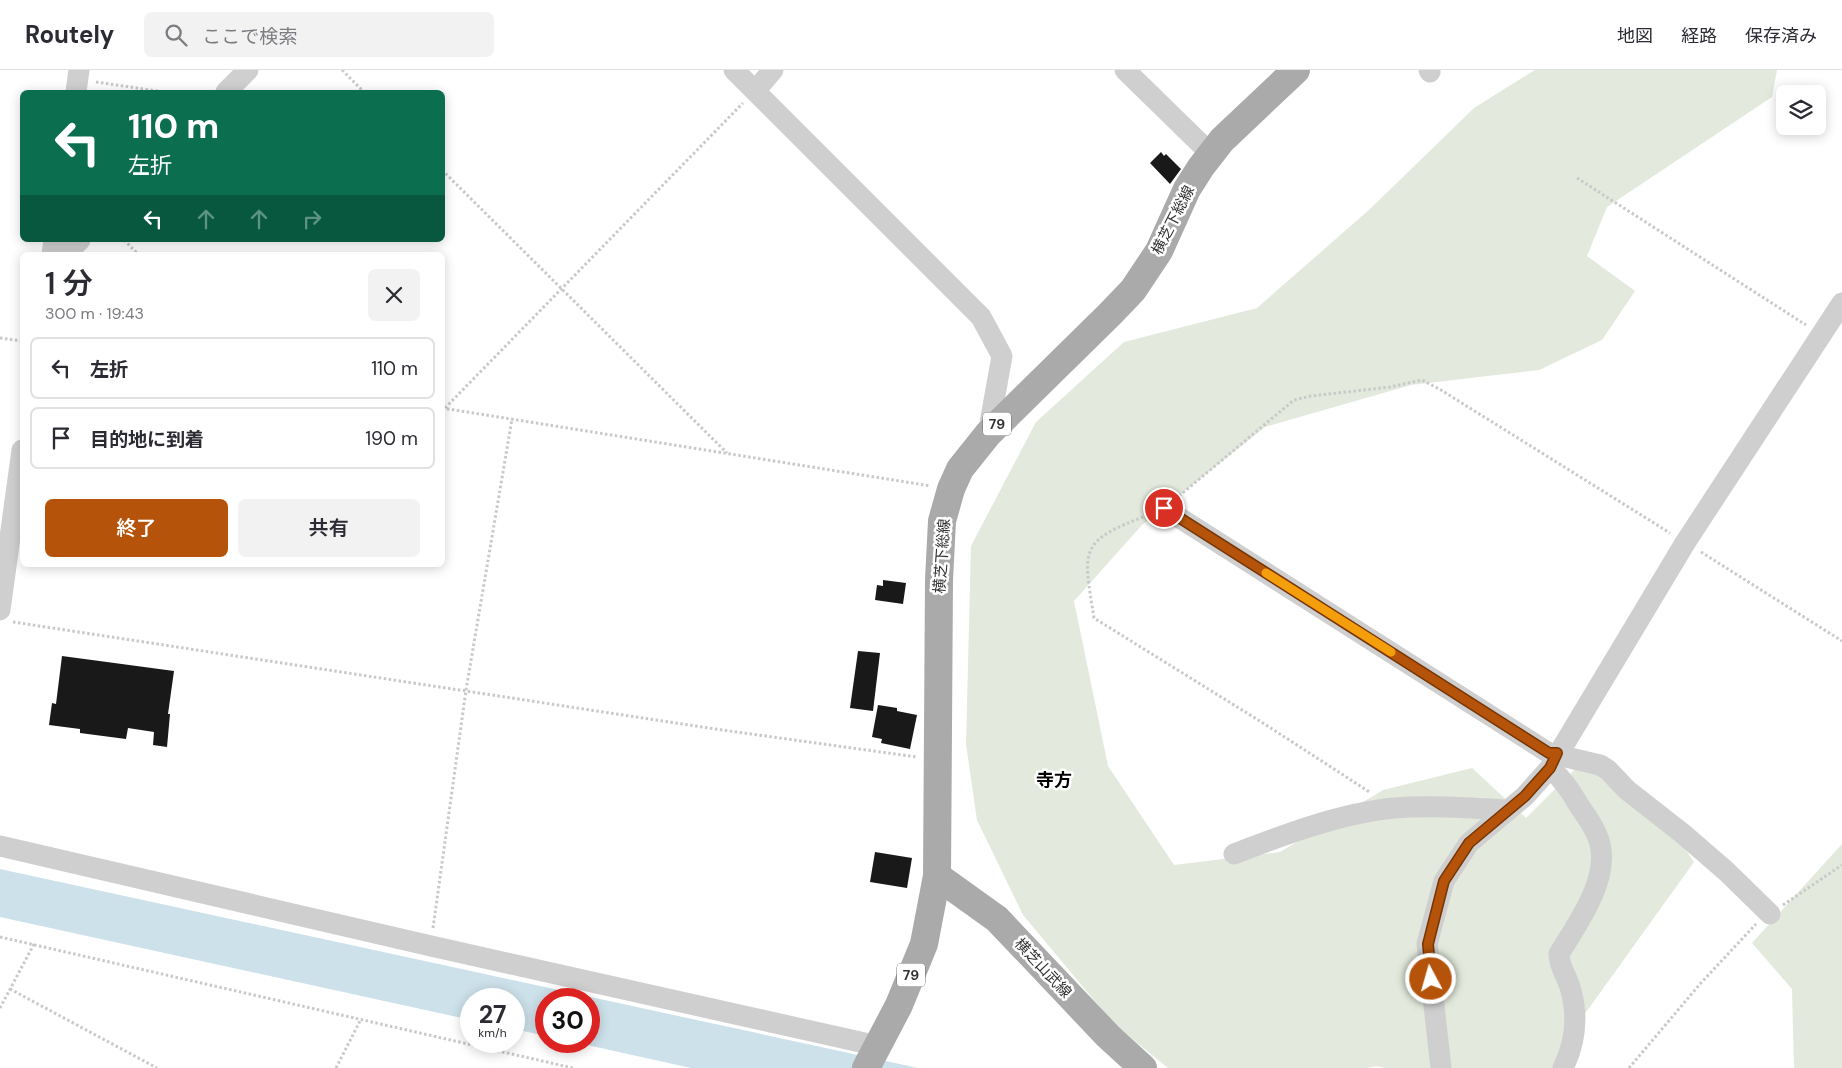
<!DOCTYPE html>
<html lang="ja">
<head>
<meta charset="utf-8">
<style>
  body { margin:0; font-family:"DM Sans","Noto Sans JP",sans-serif; background:#f2f2f3; color:#2b2b33; height:100vh; display:flex; flex-direction:column; font-size:19px; white-space:nowrap }
  * { box-sizing:border-box; margin:0 }
  p { font-size:16px; color:#7c7c81 }
  .icon { flex:none; width:28px; height:28px; fill:none; stroke:currentColor; stroke-width:2; stroke-linecap:round; stroke-linejoin:round }
  .map { position:relative; flex:1; overflow:hidden }
  .drawer { position:absolute; left:20px; top:182px; width:425px; height:315px; display:flex; flex-direction:column; background:#fff; border-radius:8px; box-shadow:0 2px 12px #0003 }
  .drawer>* { flex:none }
  .banner { position:absolute; left:20px; top:20px; width:425px; height:152px; border-radius:8px; box-shadow:0 2px 12px #0003; background:#0b6e4f; color:#fff; overflow:hidden }
  .controls { position:absolute; left:1776px; top:15px; display:grid; gap:10px }
  .controls a { display:grid; place-items:center; width:50px; height:50px; border-radius:8px; background:#fff; box-shadow:0 2px 12px #0003; font-size:25px }
  .speed { position:absolute; left:460px; top:918px; display:flex; gap:10px; font-size:25px; font-weight:700; text-align:center }
  .speed>* { display:grid; place-content:center; width:65px; height:65px; border-radius:50%; background:#fff; box-shadow:0 2px 12px #0003; line-height:1 }
  .speed small { font-size:12px; font-weight:400 }
  .speed .limit { border:8px solid #d22; background:#fff; color:#111 }
  .pin { position:absolute; display:grid; place-items:center; width:42px; height:42px; color:#fff; margin:-21px; border:2px solid #fff; border-radius:50%; box-shadow:0 1px 5px #0007 }
  .me { position:absolute; width:55px; margin:-28px; rotate:354deg; stroke-linejoin:round; filter:drop-shadow(0 0 4px #0008) }
  .turn { display:flex; align-items:center; gap:18px; height:105px; padding:0 25px; font-size:22px }
  .turn .icon { width:65px; height:65px; stroke-width:2.5 }
  .turn b { display:block; font-size:35px; line-height:42px }
  .lanes { display:flex; align-items:center; height:48px; padding:0 25px; background:#0003; justify-content:center; gap:25px; direction:ltr }
  .lanes .off { opacity:.35 }
  .round { display:grid; place-items:center; flex:none; width:52px; height:52px; border-radius:8px; background:#f2f2f3 }
  .head { display:flex; align-items:center; justify-content:space-between; height:85px; padding:0 25px }
  h1 { font-size:30px; font-weight:600; line-height:38px }
  .cta { display:flex; gap:10px; margin-top:auto; padding:10px 25px }
  .cta a { flex:1; height:58px; border-radius:8px; background:#b45309; color:#fff; font-size:20px; font-weight:600; line-height:58px; text-align:center }
  .cta a+a { background:#f2f2f3; color:#2b2b33 }
  ul { padding:0; list-style:none }
  li { display:flex; align-items:center; gap:15px; height:62px; margin:0 10px 8px; padding:0 15px; border:2px solid #e1e1e2; border-radius:8px }
  li div { flex:1 }
  li b { display:block; font-size:19px }
  li em { font-style:normal }
  header { display:flex; align-items:center; gap:30px; box-sizing:border-box; height:70px; padding:0 25px; background:#fff; border-bottom:1px solid #e1e1e2 }
  header strong { font-size:24px }
  nav { display:flex; gap:28px; margin-inline-start:auto; font-size:18px }
  .search { width:350px; height:45px; background:#f2f2f3; display:flex; align-items:center; gap:12px; box-sizing:border-box; padding:0 18px; border-radius:8px; color:#7c7c81; font-size:19px }
  .map>svg:first-child { display:block }
</style>
</head>
<body>
<header>
<strong>Routely</strong>
<div class="search"><svg class="icon" aria-label="search" viewBox="0 0 24 24"><circle cx="10" cy="10" r="6"/><path d="M15 15l6 6"/></svg>ここで検索</div>
<nav><a>地図</a><a>経路</a><a>保存済み</a></nav>
</header>
<div class="map">
<svg width="1842" height="998" viewBox="0 0 1842 998">
  <rect width="100%" height="100%" fill="#fff"/>
  <g fill="#e3e9dc">
    <polygon points="1535,0 1777,0 1772,27 1607,137 1587,186 1635,221 1602,270 1539,300 1411,315 1265,357 1142,455 1074,531 1108,696 1174,795 1280,782 1383,720 1472,698 1526,748 1587,687 1659,740 1694,792 1584,945 1572,998 1385,998 1377,996 1367,998 1168,998 1114,954 1023,845 977,750 966,674 971,476 1036,352 1124,272 1257,238 1370,139 1474,38"/>
    <polygon points="1842,774 1842,998 1794,998 1792,919 1752,873"/>
  </g>
  <polygon fill="#cde1ea" points="0,799 918,998 691,998 569,971 589,971 589,929 546,929 546,966 514,959 514,929 471,929 471,950 0,847"/>
  <g fill="#191919">
    <polygon points="1161,82 1164,86 1166,84 1181,99 1170,114 1150,93"/>
    <polygon points="883,510 906,513 903,534 875,530 877,515 883,516"/>
    <polygon points="858,581 880,583 873,641 850,638"/>
    <polygon points="62,586 174,601 168,644 170,644 167,677 153,675 154,662 128,658 126,669 80,663 80,659 49,655 52,633 56,634"/>
    <polygon points="878,635 897,638 897,641 917,645 910,679 881,673 882,669 872,667"/>
    <polygon points="875,782 912,788 907,818 870,812"/>
  </g>
  <g fill="none" stroke-linecap="round" stroke-linejoin="round">
    <g stroke="#c9c9c9" stroke-width="3" stroke-dasharray="2.5 2.5" stroke-linecap="butt">
      <polyline points="342,0 364,22"/>
      <polyline points="96,12 164,22"/>
      <polyline points="442,100 727,383"/>
      <polyline points="1577,108 1806,255"/>
      <polyline points="124,170 139,185"/>
      <polyline points="0,268 22,271"/>
      <polyline points="442,338 931,416"/>
      <polyline points="445,338 743,33"/>
      <polyline points="1179,426 1294,330 1311,326 1390,317 1422,310 1441,320 1670,463"/>
      <path d="M 1148,445 C 1078,472 1083,478 1094,548 L 1263,653 L 1371,723"/>
      <polyline points="1701,482 1842,571"/>
      <polyline points="13,552 715,659 917,687"/>
      <polyline points="1783,835 1842,795"/>
      <polyline points="433,858 466,620 512,349"/>
      <polyline points="0,867 573,998"/>
      <polyline points="10,919 157,998"/>
      <polyline points="0,938 34,874"/>
      <polyline points="336,998 361,949"/>
      <polyline points="1629,998 1700,914 1756,854"/>
    </g>
    <g stroke="#cfcfcf" stroke-width="21">
      <polyline points="734,0 981,247 1002,286 988,364"/>
      <polyline points="1125,0 1211,84"/>
      <polyline points="1429,0 1430,2"/>
      <polyline points="755,21 773,0"/>
      <polyline points="76,22 79,0"/>
      <polyline points="226,22 248,0"/>
      <polyline points="52,185 54,170"/>
      <polyline points="65,185 80,170"/>
      <polyline points="1164,438 1549,683 1600,695 1608,700 1627,720 1682,763 1726,801 1770,844"/>
      <polyline points="0,540 22,380"/>
      <path d="M 1550,698 C 1563,709 1571,722 1580,737 C 1588,748 1597,761 1600,774 C 1609,811 1577,854 1559,884 C 1559,896 1566,905 1570,917 C 1578,944 1576,972 1563,998"/>
      <polyline points="0,776 431,876 878,976"/>
      <path d="M 1234,784 C 1283,765 1341,743 1394,738 C 1432,735 1471,738 1508,740"/>
      <polyline points="1441,998 1427,874 1444,811 1469,773 1525,726 1550,698 1685,473 1842,233"/>
    </g>
    <g stroke="#aaa" stroke-width="28">
      <polyline points="937,806 997,849 1108,966 1143,998"/>
      <polyline points="866,998 899,935 924,874 937,806 939,510 942,451 951,419 960,399 988,364 1110,244 1133,220 1159,181 1187,119 1201,97 1222,70 1296,0"/>
    </g>
  </g>
  <g fill="none" stroke-linecap="round" stroke-linejoin="round">
    <g stroke="#753606" stroke-width="12">
      <polyline id="route" points="1164,438 1549,683 1557,683 1550,698 1525,726 1469,773 1444,811 1428,874 1431,909"/>
    </g>
    <use href="#route" stroke="#b45309" stroke-width="9"/>
    <polyline stroke="#f59e0b" stroke-width="9" points="1266,503 1391,582"/>
  </g>
  <g text-anchor="middle" dominant-baseline="central" stroke-width="5" stroke-linejoin="round" paint-order="stroke">
    <g fill="#fff" stroke="#707070" stroke-width="1">
      <rect x="983" y="342.5" width="28" height="23" rx="4"/>
      <rect x="897" y="893.5" width="28" height="23" rx="4"/>
    </g>
    <g font-size="14" font-weight="bold" fill="#323232">
      <text x="997" y="354">79</text>
      <text x="911" y="905">79</text>
    </g>
    <g font-size="15" fill="#323232" stroke="#fff">
      <text transform="translate(1173 150) rotate(-63)">横芝下総線</text>
      <text transform="translate(942 486) rotate(-86)">横芝下総線</text>
      <text transform="translate(1043 898) rotate(47)">横芝山武線</text>
    </g>
    <g font-size="18" font-weight="bold" fill="#000" stroke="#fff">
      <text x="1054" y="710">寺方</text>
    </g>
  </g>
</svg>
<div class="controls">
<a><svg class="icon" aria-label="layers" viewBox="0 0 24 24"><path d="M12 4l9 5-9 5-9-5zM3 14l9 5 9-5"/></svg></a>
</div>
<div class="speed"><div>27<small>km/h</small></div><div class="limit">30</div></div>
<div class="pin" style="left:1164px;top:438px;background:#d93025"><svg class="icon" aria-label="arrive" viewBox="0 0 24 24"><path d="M6 21V4h12l-3 4 3 4H6"/></svg></div>
<svg class="me" style="left:1431px;top:909px" viewBox="-20 -20 40 40"><circle r="17" fill="#b45309" stroke="#fff" stroke-width="3"/><path d="M0-11L8 9 0 5-8 9z" fill="#fff"/></svg>
<div class="banner">
<div class="turn"><svg class="icon" aria-label="left" viewBox="0 0 24 24"><path d="M17 20v-9H6M10 6l-5 5 5 5"/></svg><div><b>110 m</b>左折</div></div>
<div class="lanes"><svg class="icon" aria-label="left" viewBox="0 0 24 24"><path d="M17 20v-9H6M10 6l-5 5 5 5"/></svg><svg class="icon off" aria-label="ahead" viewBox="0 0 24 24"><path d="M12 20V5M6 11l6-6 6 6"/></svg><svg class="icon off" aria-label="ahead" viewBox="0 0 24 24"><path d="M12 20V5M6 11l6-6 6 6"/></svg><svg class="icon off" aria-label="right" viewBox="0 0 24 24"><path d="M7 20v-9h11M14 6l5 5-5 5"/></svg></div>
</div>
<section class="drawer">
<div class="head"><div><h1>1 分</h1><p>300 m · 19:43</p></div><a class="round"><svg class="icon" aria-label="close" viewBox="0 0 24 24"><path d="M6 6l12 12M18 6L6 18"/></svg></a></div>
<ul>
<li><svg class="icon" aria-label="left" viewBox="0 0 24 24"><path d="M17 20v-9H6M10 6l-5 5 5 5"/></svg><div><b>左折</b></div><em>110 m</em></li>
<li><svg class="icon" aria-label="arrive" viewBox="0 0 24 24"><path d="M6 21V4h12l-3 4 3 4H6"/></svg><div><b>目的地に到着</b></div><em>190 m</em></li>
</ul>
<div class="cta"><a>終了</a><a>共有</a></div>
</section>
</div>
</body>
</html>
